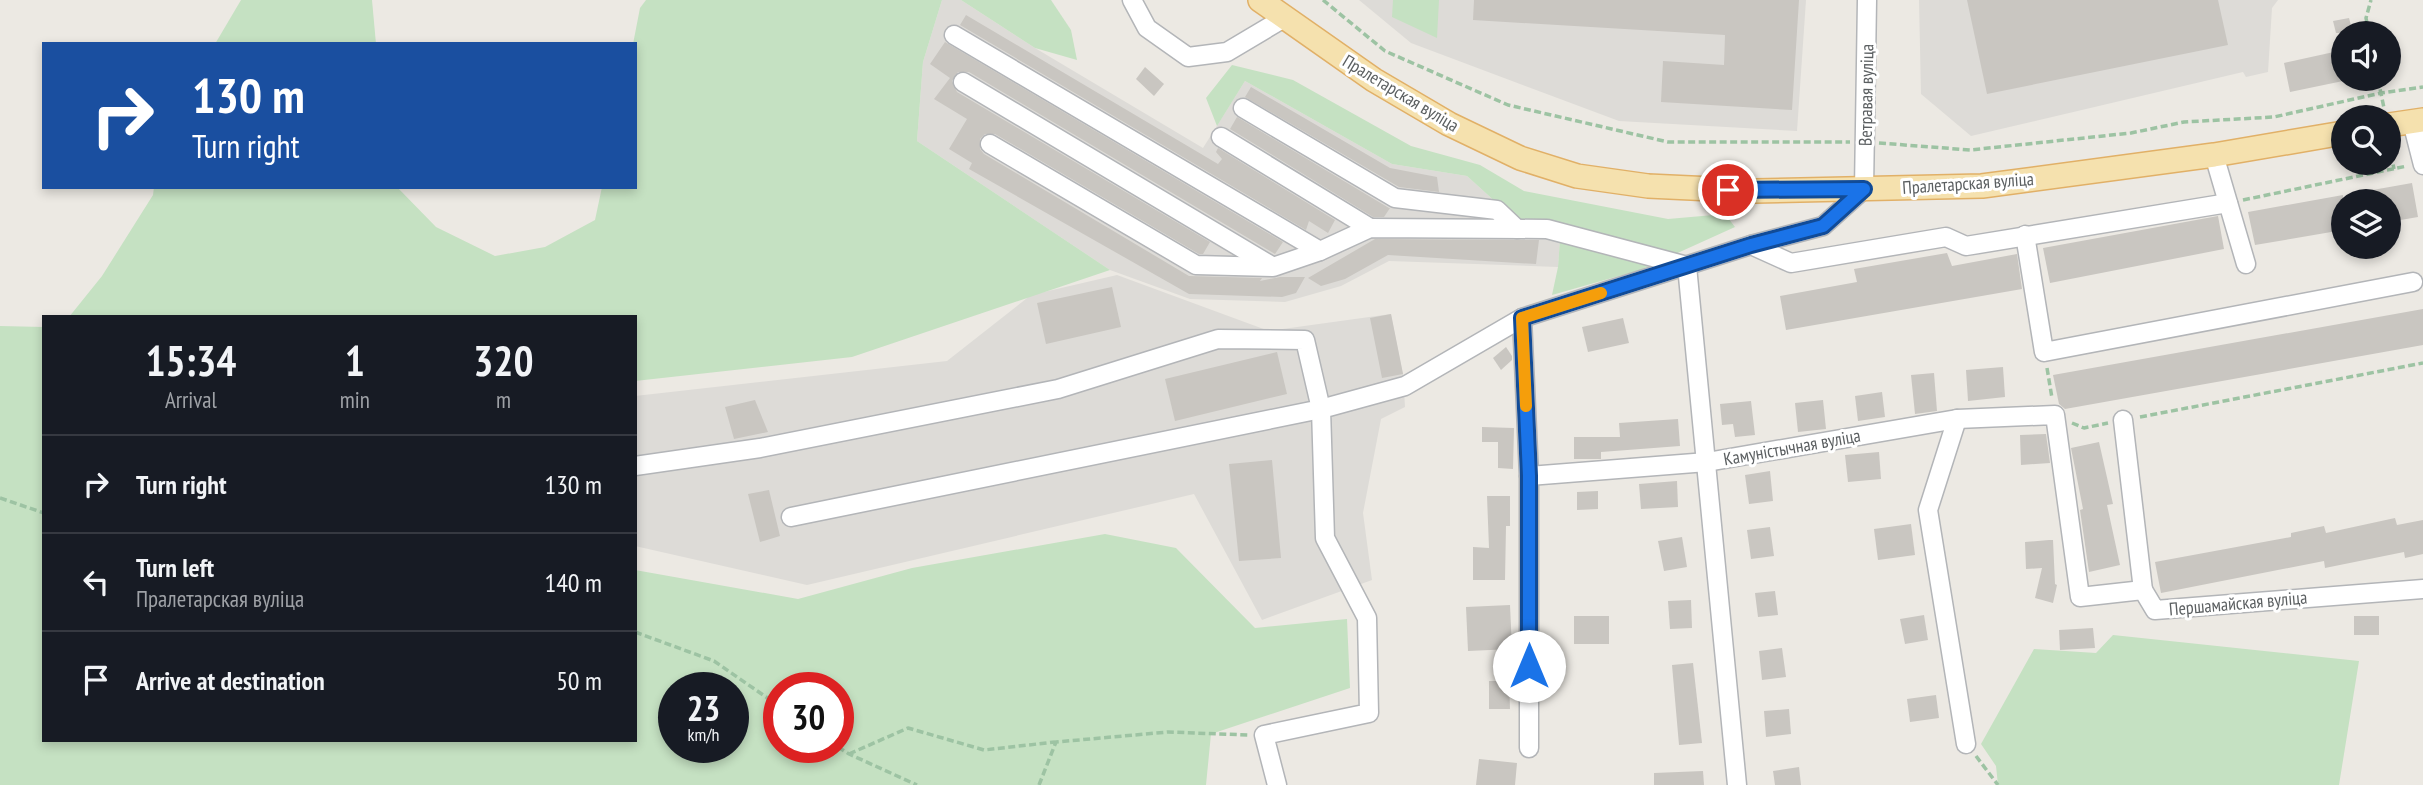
<!DOCTYPE html>
<html lang="en">
<head>
<meta charset="utf-8">
<style>
  body { margin:0; font-family:"PT Sans Narrow",sans-serif; background:#20242c; color:#f1f3f6; height:100vh; display:flex; flex-direction:column; font-size:26px; white-space:nowrap }
  * { box-sizing:border-box; margin:0 }
  p { font-size:23px; color:#9ea1a6 }
  .icon { flex:none; width:38px; height:38px; fill:none; stroke:currentColor; stroke-width:2; stroke-linecap:round; stroke-linejoin:round }
  .map { position:relative; flex:1; overflow:hidden }
  .details { position:absolute; left:42px; top:315px; width:595px; height:427px; display:flex; flex-direction:column; background:#171b24; border-radius:0px; box-shadow:0 4px 10px #0003 }
  .details>* { flex:none }
  .hud { position:absolute; left:42px; top:42px; width:595px; height:147px; border-radius:0px; box-shadow:0 4px 10px #0003; background:#1a4fa0; color:#fff; overflow:hidden }
  .controls { position:absolute; left:2331px; top:21px; display:grid; gap:14px }
  .controls a { display:grid; place-items:center; width:70px; height:70px; border-radius:50%; background:#171b24; box-shadow:0 4px 10px #0003; font-size:35px }
  .speed { position:absolute; left:658px; top:672px; display:flex; gap:14px; font-size:35px; font-weight:700; text-align:center }
  .speed>* { display:grid; place-content:center; width:91px; height:91px; border-radius:50%; background:#171b24; box-shadow:0 4px 10px #0003; line-height:1 }
  .speed small { font-size:18px; font-weight:400 }
  .speed .limit { border:10px solid #d22; background:#fff; color:#111 }
  .pin { position:absolute; display:grid; place-items:center; width:60px; height:60px; color:#fff; margin:-30px; border:4px solid #fff; border-radius:50%; box-shadow:0 2px 7px #0007 }
  .me { position:absolute; width:77px; margin:-38px; rotate:0deg; stroke-linejoin:round; filter:drop-shadow(0 0 5px #0008) }
  .turn { display:flex; align-items:center; gap:24px; height:147px; padding:0 35px; font-size:32px }
  .turn .icon { width:91px; height:91px; stroke-width:2.5 }
  .turn b { display:block; font-size:49px; line-height:60px }
  .eta { display:flex; justify-content:space-evenly; align-items:center; height:119px; text-align:center }
  .eta b { font-size:42px; font-weight:800; line-height:49px }
  ul { padding:0; list-style:none }
  li { display:flex; align-items:center; gap:21px; height:98px; padding:0 35px; border-top:2px solid #363941 }
  li div { flex:1 }
  li b { display:block; font-size:26px }
  li em { font-style:normal }
  .map>svg:first-child { display:block }
</style>
</head>
<body>
<div class="map">
<svg width="2423" height="785" viewBox="0 0 2423 785">
  <rect width="100%" height="100%" fill="#ece9e3"/>
  <g fill="#dddbd7">
    <polygon points="942,0 961,0 1035,48 1203,148 1245,81 1392,164 1467,176 1521,225 1561,225 1558,267 1389,261 1341,286 1285,302 1190,299 1110,270 917,141 923,62"/>
    <polygon points="1359,0 1806,0 1797,131 1619,121 1411,43"/>
    <polygon points="1919,0 2278,0 2272,8 2268,72 2246,77 2243,72 1971,136 1921,94"/>
    <polygon points="1117,275 1269,331 1391,314 1403,374 1405,407 1381,419 1363,513 1372,580 1262,620 1194,494 807,585 635,546 635,396 947,361 1031,295"/>
  </g>
  <g fill="#c5e1c2" fill-rule="evenodd">
    <polygon points="241,0 372,0 376,44 215,44"/>
    <polygon points="646,0 942,0 923,62 917,141 1110,270 852,357 635,381 635,317 69,317 102,276 153,195 154,187 397,187 436,227 495,256 545,247 595,220 602,187 635,187 635,44 633,44 640,8"/>
    <polygon points="961,0 1051,0 1071,30 1077,60 1035,48"/>
    <polygon points="1393,0 1439,0 1437,38 1392,17"/>
    <polygon points="1232,65 1293,80 1411,146 1480,165 1524,191 1668,219 1725,214 1735,227 1640,270 1552,295 1558,267 1561,225 1521,225 1467,176 1392,164 1245,81 1217,126 1206,98"/>
    <path d="M 0,326 L 44,327 L 44,740 L 635,740 L 635,570 L 798,599 L 912,568 L 1105,534 L 1176,548 L 1255,628 L 1347,619 L 1350,688 L 1211,734 L 1206,785 L 0,785 ZM 674,688 L 733,688 L 733,747 L 674,747 ZM 779,688 L 838,688 L 838,747 L 779,747 Z"/>
    <polygon points="2113,635 2359,661 2339,785 1998,785 1996,766 1981,744 2034,649 2096,653"/>
  </g>
  <g fill="#c9c6c1">
    <polygon points="1474,0 1799,0 1792,110 1661,102 1663,61 1724,65 1725,35 1473,20"/>
    <polygon points="1967,0 2218,0 2228,45 1987,94"/>
    <polygon points="966,15 1218,164 1222,159 1216,152 1218,148 1335,220 1328,233 1309,221 1306,230 960,25"/>
    <polygon points="2349,18 2353,33 2336,33 2333,21"/>
    <polygon points="945,42 1283,242 1275,254 969,72 958,72 952,81 957,92 1210,242 1203,254 1199,254 995,134 985,134 980,139 980,149 984,154 1189,276 1262,278 1260,281 1280,277 1305,277 1296,293 1282,297 1189,294 969,169 972,163 949,149 967,119 934,99 950,78 930,64"/>
    <polygon points="2343,50 2343,81 2290,92 2284,63"/>
    <polygon points="1145,67 1164,84 1154,96 1136,79"/>
    <polygon points="1251,87 1390,168 1437,177 1439,192 1399,187 1245,97"/>
    <polygon points="1237,117 1389,208 1390,208 1384,217 1373,217 1230,129"/>
    <polygon points="2412,183 2418,217 2389,222 2389,201 2350,201 2350,194"/>
    <polygon points="2343,195 2343,230 2255,245 2248,212"/>
    <polygon points="2218,216 2224,249 2050,283 2043,248"/>
    <polygon points="1375,239 1538,240 1539,240 1536,264 1388,255 1345,279 1321,286 1308,278"/>
    <polygon points="1947,253 1952,266 2017,254 2022,289 1786,330 1780,296 1857,282 1854,269"/>
    <polygon points="1112,287 1121,327 1046,344 1037,303"/>
    <polygon points="2423,309 2423,345 2065,409 2059,404 2053,375"/>
    <polygon points="1391,314 1403,374 1382,378 1370,318"/>
    <polygon points="1623,318 1629,343 1588,352 1582,327"/>
    <polygon points="1506,347 1512,356 1512,360 1501,370 1493,358"/>
    <polygon points="1277,352 1287,394 1175,421 1165,379"/>
    <polygon points="2003,367 2005,397 1968,401 1966,370"/>
    <polygon points="1934,373 1937,411 1915,414 1911,375"/>
    <polygon points="1882,392 1885,417 1858,421 1855,396"/>
    <polygon points="755,400 768,432 734,439 725,407"/>
    <polygon points="1823,400 1826,429 1798,432 1795,403"/>
    <polygon points="1751,401 1755,435 1735,437 1733,424 1722,425 1720,404"/>
    <polygon points="1678,419 1680,446 1601,452 1601,459 1574,459 1574,437 1620,437 1619,423"/>
    <polygon points="1482,427 1514,428 1513,469 1498,468 1498,442 1482,442"/>
    <polygon points="2046,434 2050,463 2021,465 2020,435"/>
    <polygon points="2099,442 2113,504 2107,505 2120,565 2089,572 2080,510 2083,509 2071,448"/>
    <polygon points="1879,452 1881,479 1848,482 1845,455"/>
    <polygon points="1272,460 1281,558 1239,561 1229,464"/>
    <polygon points="1770,471 1773,501 1749,504 1745,475"/>
    <polygon points="1677,481 1678,507 1641,509 1639,484"/>
    <polygon points="769,490 780,536 760,542 748,494"/>
    <polygon points="1598,491 1598,509 1577,510 1577,492"/>
    <polygon points="1487,496 1510,496 1510,526 1506,526 1505,580 1473,580 1473,547 1489,548"/>
    <polygon points="2395,518 2397,525 2423,520 2423,554 2405,558 2404,552 2325,568 2324,561 2161,593 2155,562 2291,537 2291,533 2324,526 2326,533"/>
    <polygon points="1911,524 1915,555 1878,560 1874,529"/>
    <polygon points="1770,527 1774,556 1751,559 1747,530"/>
    <polygon points="1682,537 1687,567 1664,571 1658,541"/>
    <polygon points="2049,540 2053,540 2055,584 2057,585 2053,603 2035,598 2042,568 2026,569 2025,542"/>
    <polygon points="1775,591 1778,615 1758,617 1755,593"/>
    <polygon points="1691,600 1692,628 1670,629 1668,601"/>
    <polygon points="1510,605 1512,649 1468,651 1466,607"/>
    <polygon points="1924,615 1928,640 1905,644 1900,619"/>
    <rect x="1574" y="616" width="35" height="28"/>
    <rect x="2354" y="616" width="25" height="19"/>
    <polygon points="2093,628 2095,648 2060,650 2059,630"/>
    <polygon points="1782,648 1786,677 1762,680 1759,651"/>
    <polygon points="1693,663 1702,743 1679,745 1672,665"/>
    <polygon points="1489,681 1509,681 1510,709 1489,709"/>
    <polygon points="1936,695 1939,718 1910,722 1907,699"/>
    <polygon points="1789,709 1791,734 1766,737 1764,711"/>
    <polygon points="1479,759 1517,763 1515,785 1476,785"/>
    <polygon points="1799,767 1801,785 1775,785 1773,771"/>
    <polygon points="1703,771 1704,785 1654,785 1654,773"/>
  </g>
  <g fill="none" stroke-linecap="round" stroke-linejoin="round">
    <g stroke="#b3b5b8" stroke-width="21">
      <g id="minor">
        <polyline points="1132,0 1147,28 1188,57 1227,52 1284,18"/>
        <polyline points="954,35 1320,251"/>
        <polyline points="963,82 1270,265"/>
        <polyline points="1243,108 1395,198 1497,210 1517,229"/>
        <polyline points="2412,122 2423,165"/>
        <polyline points="1221,137 1370,228"/>
        <polyline points="990,144 1196,265 1273,267 1320,251 1370,228 1547,229 1687,266"/>
        <polyline points="2214,155 2246,264"/>
        <polyline points="2025,235 2044,352 2413,282"/>
        <polyline points="1751,245 1791,263 1946,237 1966,246 2228,203"/>
        <polyline points="1687,266 1737,785"/>
        <polyline points="1522,318 1529,476 1529,748"/>
        <polyline points="1957,419 1928,510 1966,744"/>
        <polyline points="2123,420 2143,590"/>
        <polyline points="635,466 760,448 1058,389 1218,339 1305,340 1321,409 791,517"/>
        <polyline points="1529,476 1707,462 1957,419 2055,415 2080,597 2143,590 2155,610 2423,589"/>
        <polyline points="1277,785 1264,735 1369,713 1367,618 1325,538 1321,409 1405,386 1522,318 1751,245 1823,226 1864,189 1867,0"/>
      </g>
    </g>
    <g stroke="#e1b067" stroke-width="26">
      <g id="major">
        <polyline points="1260,0 1374,80 1449,124 1520,158 1577,176 1648,186 1755,191 1982,186 2214,155 2343,133"/>
        <polyline points="2389,125 2423,120"/>
      </g>
    </g>
    <g stroke="#9dc3a3" stroke-width="3.5" stroke-dasharray="7 3.5" stroke-linecap="butt">
      <polyline points="1323,0 1385,51 1508,105 1668,142 1850,142"/>
      <polyline points="2369,33 2366,18 2371,0"/>
      <polyline points="2378,79 2384,108"/>
      <polyline points="1879,143 1970,150 2131,133 2184,122 2274,117 2381,93 2423,87"/>
      <polyline points="2389,144 2394,169"/>
      <polyline points="2243,200 2407,166"/>
      <polyline points="2047,368 2052,398"/>
      <polyline points="2140,417 2423,363"/>
      <polyline points="2072,423 2084,428 2108,423"/>
      <polyline points="0,498 44,513"/>
      <polyline points="635,632 714,661 779,706"/>
      <polyline points="838,747 849,754 917,785"/>
      <polyline points="849,754 908,728 984,750 1055,742"/>
      <polyline points="1976,756 1998,785"/>
      <polyline points="1039,785 1056,742 1168,732 1248,735"/>
    </g>
    <use href="#minor" stroke="#fff" stroke-width="18"/>
    <use href="#major" stroke="#f5e1ae" stroke-width="23"/>
  </g>
  <g fill="none" stroke-linecap="round" stroke-linejoin="round">
    <g stroke="#114b97" stroke-width="18">
      <polyline id="route" points="1529,666 1529,476 1522,318 1751,245 1823,226 1864,189 1728,190"/>
    </g>
    <use href="#route" stroke="#1a73e8" stroke-width="12"/>
    <polyline stroke="#f59e0b" stroke-width="12" points="1526,406 1522,318 1601,293"/>
  </g>
  <g text-anchor="middle" dominant-baseline="central" stroke-width="6" stroke-linejoin="round" paint-order="stroke">
    <g font-size="18" fill="#5b5f61" stroke="#fff">
      <text transform="translate(1401 93) rotate(31)">Пралетарская вуліца</text>
      <text transform="translate(1866 95) rotate(-89)">Ветравая вуліца</text>
      <text transform="translate(1968 183) rotate(-4)">Пралетарская вуліца</text>
      <text transform="translate(1792 447) rotate(-10)">Камуністычная вуліца</text>
      <text transform="translate(2238 603) rotate(-5)">Першамайская вуліца</text>
    </g>
  </g>
</svg>
<div class="controls">
<a><svg class="icon" aria-label="sound" viewBox="0 0 24 24"><path d="M4 9h4l5-4v14l-5-4H4zM17 9q2 3 0 6"/></svg></a>
<a><svg class="icon" aria-label="search" viewBox="0 0 24 24"><circle cx="10" cy="10" r="6"/><path d="M15 15l6 6"/></svg></a>
<a><svg class="icon" aria-label="layers" viewBox="0 0 24 24"><path d="M12 4l9 5-9 5-9-5zM3 14l9 5 9-5"/></svg></a>
</div>
<div class="speed"><div>23<small>km/h</small></div><div class="limit">30</div></div>
<div class="pin" style="left:1728px;top:190px;background:#d93025"><svg class="icon" aria-label="arrive" viewBox="0 0 24 24"><path d="M6 21V4h12l-3 4 3 4H6"/></svg></div>
<svg class="me" style="left:1529px;top:666px" viewBox="-20 -20 40 40"><circle r="19" fill="#fff"/><path d="M0-13L10 11 0 6-10 11z" fill="#1a73e8"/></svg>
<div class="hud">
<div class="turn"><svg class="icon" aria-label="right" viewBox="0 0 24 24"><path d="M7 20v-9h11M14 6l5 5-5 5"/></svg><div><b>130 m</b>Turn right</div></div>
</div>
<section class="details">
<div class="eta">
<div><b>15:34</b><p>Arrival</p></div>
<div><b>1</b><p>min</p></div>
<div><b>320</b><p>m</p></div>
</div>
<ul>
<li><svg class="icon" aria-label="right" viewBox="0 0 24 24"><path d="M7 20v-9h11M14 6l5 5-5 5"/></svg><div><b>Turn right</b></div><em>130 m</em></li>
<li><svg class="icon" aria-label="left" viewBox="0 0 24 24"><path d="M17 20v-9H6M10 6l-5 5 5 5"/></svg><div><b>Turn left</b><p>Пралетарская вуліца</p></div><em>140 m</em></li>
<li><svg class="icon" aria-label="arrive" viewBox="0 0 24 24"><path d="M6 21V4h12l-3 4 3 4H6"/></svg><div><b>Arrive at destination</b></div><em>50 m</em></li>
</ul>
</section>
</div>
</body>
</html>
